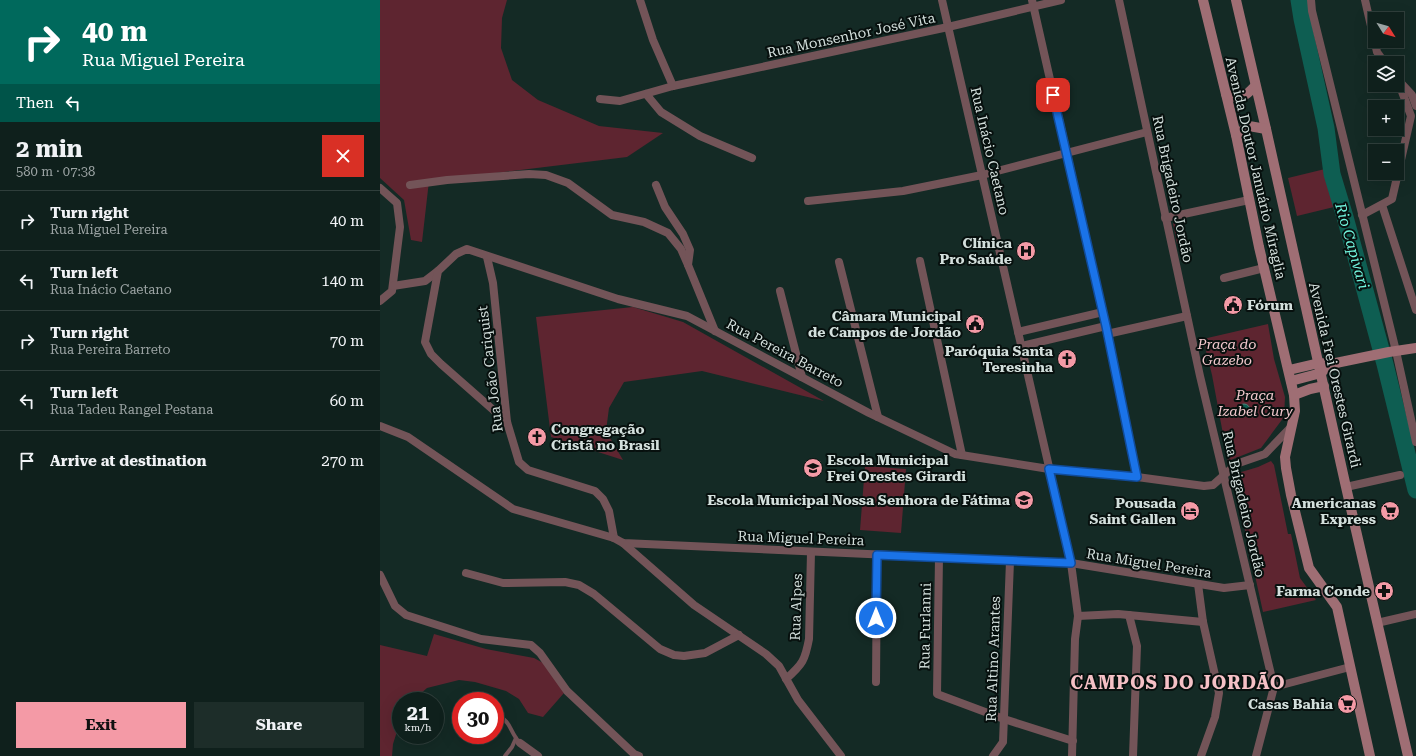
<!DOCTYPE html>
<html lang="en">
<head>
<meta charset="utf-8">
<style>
  body { margin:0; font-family:"Roboto Serif",serif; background:#1d2d29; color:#f1f3f6; height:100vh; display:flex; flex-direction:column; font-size:15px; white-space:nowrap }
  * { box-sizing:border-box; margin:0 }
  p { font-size:13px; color:#9ba3a3 }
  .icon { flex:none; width:22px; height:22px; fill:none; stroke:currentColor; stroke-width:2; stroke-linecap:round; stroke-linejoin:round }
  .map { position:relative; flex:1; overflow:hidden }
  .drawer { display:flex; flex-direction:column; background:#0f201c; width:380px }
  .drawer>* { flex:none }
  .hud { background:#00695c; color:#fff; overflow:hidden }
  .needle { width:26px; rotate:127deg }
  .tools { position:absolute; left:988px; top:12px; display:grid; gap:8px }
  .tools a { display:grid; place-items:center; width:36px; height:36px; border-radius:0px; background:#0f201c; box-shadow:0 4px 16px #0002,0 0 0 1px #2f3e3b; font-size:20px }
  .speed { position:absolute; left:12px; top:692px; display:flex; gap:8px; font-size:20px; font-weight:700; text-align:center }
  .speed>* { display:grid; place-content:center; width:52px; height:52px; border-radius:50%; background:#0f201c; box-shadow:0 4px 16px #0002,0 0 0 1px #2f3e3b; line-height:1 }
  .speed small { font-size:10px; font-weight:400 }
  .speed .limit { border:6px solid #d22; background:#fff; color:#111 }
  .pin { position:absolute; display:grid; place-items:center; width:34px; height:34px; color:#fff; margin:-17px; border-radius:8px; box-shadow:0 2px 6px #0006 }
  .me { position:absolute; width:44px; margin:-22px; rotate:0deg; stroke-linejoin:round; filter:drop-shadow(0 0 3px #0008) }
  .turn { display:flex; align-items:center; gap:14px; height:84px; padding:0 16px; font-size:18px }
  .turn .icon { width:52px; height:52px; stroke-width:2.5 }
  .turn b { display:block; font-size:28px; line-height:34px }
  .then { display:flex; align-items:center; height:38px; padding:0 16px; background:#0003; gap:8px; font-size:15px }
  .round { display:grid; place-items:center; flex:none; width:42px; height:42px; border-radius:0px; background:#1d2d29 }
  .head { display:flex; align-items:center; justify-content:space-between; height:68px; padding:0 16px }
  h1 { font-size:24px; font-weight:700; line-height:30px }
  .cta { display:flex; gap:8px; margin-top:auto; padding:8px 16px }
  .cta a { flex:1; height:46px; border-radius:0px; background:#f49aa6; color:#111; font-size:16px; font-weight:700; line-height:46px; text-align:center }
  .cta a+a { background:#1d2d29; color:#f1f3f6 }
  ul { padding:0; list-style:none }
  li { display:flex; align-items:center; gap:12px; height:60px; padding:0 16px; border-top:1px solid #2f3e3b }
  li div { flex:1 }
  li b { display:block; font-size:15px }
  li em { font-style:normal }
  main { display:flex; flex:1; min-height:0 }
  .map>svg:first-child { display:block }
</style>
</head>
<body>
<main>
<section class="drawer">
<div class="hud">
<div class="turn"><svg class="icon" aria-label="right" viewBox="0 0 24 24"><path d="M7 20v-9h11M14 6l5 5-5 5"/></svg><div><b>40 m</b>Rua Miguel Pereira</div></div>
<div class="then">Then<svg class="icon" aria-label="left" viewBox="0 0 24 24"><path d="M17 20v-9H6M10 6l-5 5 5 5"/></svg></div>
</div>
<div class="head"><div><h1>2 min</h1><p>580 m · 07:38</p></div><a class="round" style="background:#d93025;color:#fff"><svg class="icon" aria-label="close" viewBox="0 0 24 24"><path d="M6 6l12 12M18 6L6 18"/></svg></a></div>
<ul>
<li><svg class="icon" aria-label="right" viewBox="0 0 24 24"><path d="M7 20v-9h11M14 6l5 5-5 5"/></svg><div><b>Turn right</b><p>Rua Miguel Pereira</p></div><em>40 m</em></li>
<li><svg class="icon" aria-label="left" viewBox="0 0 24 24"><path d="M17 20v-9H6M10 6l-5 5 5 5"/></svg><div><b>Turn left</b><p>Rua Inácio Caetano</p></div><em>140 m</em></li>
<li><svg class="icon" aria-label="right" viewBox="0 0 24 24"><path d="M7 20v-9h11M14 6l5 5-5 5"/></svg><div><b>Turn right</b><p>Rua Pereira Barreto</p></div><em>70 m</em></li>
<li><svg class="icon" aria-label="left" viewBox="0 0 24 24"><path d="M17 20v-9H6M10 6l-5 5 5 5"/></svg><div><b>Turn left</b><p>Rua Tadeu Rangel Pestana</p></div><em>60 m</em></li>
<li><svg class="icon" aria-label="arrive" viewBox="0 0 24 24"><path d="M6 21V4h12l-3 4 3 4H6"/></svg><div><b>Arrive at destination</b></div><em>270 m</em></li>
</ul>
<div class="cta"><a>Exit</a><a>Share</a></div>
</section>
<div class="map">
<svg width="1036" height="756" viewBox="0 0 1036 756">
  <rect width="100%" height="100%" fill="#142a25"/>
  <g fill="#5e2530">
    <polygon points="0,0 127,0 122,18 121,48 132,80 158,100 219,126 283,133 247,157 49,181 42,242 31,240 24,200 0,178"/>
    <polygon points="945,169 954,207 917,216 908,178"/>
    <polygon points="793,223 804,229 806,242 797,244"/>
    <polygon points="253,307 303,322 444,401 322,371 244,382 229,408 226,431 243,460 171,437 156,317"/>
    <polygon points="888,324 894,359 905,397 904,417 881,448 848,461 832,375 823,339"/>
    <polygon points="891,461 894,465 908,534 911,534 920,578 936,600 883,612 854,480 858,473 878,467"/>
    <polygon points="485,466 526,469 521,533 480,530"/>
    <polygon points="54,634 106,649 154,658 167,665 184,693 163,717 148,713 139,699 126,691 95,682 79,680 47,688 32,701 21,701 21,719 13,744 12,756 0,756 0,645 47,656"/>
  </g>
  <circle fill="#0e5e52" stroke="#49857b" cx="864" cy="410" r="6"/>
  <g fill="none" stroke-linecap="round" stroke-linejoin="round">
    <polyline stroke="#0e5e52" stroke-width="17" points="919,0 922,19 946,128 952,174 965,217 1005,364 1036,490"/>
    <g stroke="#735458" stroke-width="4">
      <path d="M 115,715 C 132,720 129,732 140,743"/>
      <polyline points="125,756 132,747 136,738"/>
    </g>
    <g stroke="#735458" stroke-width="8">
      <polyline points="260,0 273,40 293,86"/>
      <polyline points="562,0 691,563 698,616 695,639 692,756"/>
      <polyline points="652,0 726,326 757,477"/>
      <polyline points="739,0 820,376 894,687 876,756"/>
      <polyline points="931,0 932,11 1016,351 1036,442"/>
      <polyline points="985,0 997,52 1005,63"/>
      <polyline points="1020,82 1032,95 1036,106"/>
      <polyline points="266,94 281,112 320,136 372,158"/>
      <polyline points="220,99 240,101 293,86 568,27 681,0"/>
      <polyline points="30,185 67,180 149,174 166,175 188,183 232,215 264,222 288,233 301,249 308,265"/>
      <polyline points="276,185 285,207 303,234 310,250 308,265 335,331"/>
      <polyline points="0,188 17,203 20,227 12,291 0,301"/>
      <polyline points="428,201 523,191 602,175 767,132"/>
      <polyline points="1002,205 1036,310"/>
      <polyline points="982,215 1012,199 1031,116 1017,78"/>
      <polyline points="785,218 869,200"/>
      <polyline points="107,257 113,283 127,422 139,462 148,470 215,491 223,499 229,511 234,538"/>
      <polyline points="540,261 582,455"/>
      <polyline points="459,262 498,417"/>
      <polyline points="844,278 884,268"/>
      <polyline points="13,286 45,281 58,271"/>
      <polyline points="400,291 422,377"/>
      <polyline points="638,332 723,312"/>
      <polyline points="727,334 807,316"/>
      <polyline points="642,346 726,326"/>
      <polyline points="127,422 61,364 51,354 45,342 58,271 76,254 87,249 238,299 307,316 489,413 575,454 669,469 757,477 824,486 833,485 852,468 859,463 885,454 912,426"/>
      <polyline points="0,426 28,437 133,509 234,538 243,543 691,563 844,588 870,585"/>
      <polyline points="966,487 1020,475"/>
      <polyline points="243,543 314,605 386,654 399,666 418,700 461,756"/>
      <polyline points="559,557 557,694 624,719 693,741"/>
      <polyline points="86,573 123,583 185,582 199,585 214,594 280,649 294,655 304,656 325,653 359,635"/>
      <polyline points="0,575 15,606 26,615 101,639 151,645 160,653 187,691 254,754 259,756"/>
      <polyline points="818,584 823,622 839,693 835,717 821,756"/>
      <polyline points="749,615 757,646 753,756"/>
      <polyline points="698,616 738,614 823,622"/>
      <polyline points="997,623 1036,614"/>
      <path d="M 406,679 C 423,664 425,660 429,639 L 431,552"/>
      <polyline points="496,682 497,555"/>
      <polyline points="894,687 970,667"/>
      <polyline points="140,743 158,756"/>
      <polyline points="613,756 623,742 630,561"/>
    </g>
    <g stroke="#9f6e74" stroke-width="10">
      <polyline points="823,0 856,135 879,247 914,395 915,411 905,457 906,468 911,495 929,568 957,607 990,756"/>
      <polyline points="856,0 886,129 966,487 1028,756"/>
      <path d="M 846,94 C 861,100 865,97 875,86"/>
      <polyline points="856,135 869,126 886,129"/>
      <polyline points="909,370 939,363 951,364 1009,352 1036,348"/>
      <polyline points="911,381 941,373 945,369"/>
      <polyline points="914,395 930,389 944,386"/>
    </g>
  </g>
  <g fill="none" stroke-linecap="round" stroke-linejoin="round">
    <g stroke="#114b97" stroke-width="10">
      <polyline id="route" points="496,618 497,555 691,563 669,469 757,477 726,326 673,95"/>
    </g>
    <use href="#route" stroke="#1a73e8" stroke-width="7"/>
  </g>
  <defs>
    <g id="hospital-disc" transform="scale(1)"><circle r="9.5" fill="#f49aa6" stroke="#07100e"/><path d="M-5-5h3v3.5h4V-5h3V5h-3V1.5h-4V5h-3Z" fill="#111"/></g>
    <g id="civic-disc" transform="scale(1)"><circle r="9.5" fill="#f49aa6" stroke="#07100e"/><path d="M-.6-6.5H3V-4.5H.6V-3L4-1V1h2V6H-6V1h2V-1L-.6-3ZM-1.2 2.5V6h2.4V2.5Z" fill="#111"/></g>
    <g id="church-disc" transform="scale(1)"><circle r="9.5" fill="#f49aa6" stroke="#07100e"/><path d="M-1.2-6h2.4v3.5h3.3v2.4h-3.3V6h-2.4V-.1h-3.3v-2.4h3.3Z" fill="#111"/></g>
    <g id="school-disc" transform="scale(1)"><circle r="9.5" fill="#f49aa6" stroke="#07100e"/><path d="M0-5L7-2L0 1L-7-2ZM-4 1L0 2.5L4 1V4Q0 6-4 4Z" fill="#111"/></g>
    <g id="hotel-disc" transform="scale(1)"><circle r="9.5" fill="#f49aa6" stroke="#07100e"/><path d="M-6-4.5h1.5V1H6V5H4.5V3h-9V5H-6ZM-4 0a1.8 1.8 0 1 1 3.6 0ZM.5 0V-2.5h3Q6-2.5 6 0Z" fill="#111"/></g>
    <g id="supermarket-disc" transform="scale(1)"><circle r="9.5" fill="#f49aa6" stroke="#07100e"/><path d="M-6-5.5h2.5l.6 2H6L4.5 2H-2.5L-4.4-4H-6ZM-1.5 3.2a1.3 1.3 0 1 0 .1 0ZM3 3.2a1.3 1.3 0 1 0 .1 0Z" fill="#111"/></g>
    <g id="pharmacy-disc" transform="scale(1)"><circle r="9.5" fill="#f49aa6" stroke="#07100e"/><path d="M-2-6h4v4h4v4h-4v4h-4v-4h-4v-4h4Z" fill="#111"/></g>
  </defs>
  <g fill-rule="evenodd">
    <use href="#hospital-disc" x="646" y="251"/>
    <use href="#civic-disc" x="853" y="305"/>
    <use href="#civic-disc" x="595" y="324"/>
    <use href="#church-disc" x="687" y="359"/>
    <use href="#church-disc" x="157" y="437"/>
    <use href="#school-disc" x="433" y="468"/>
    <use href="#school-disc" x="644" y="500"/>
    <use href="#hotel-disc" x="810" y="511"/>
    <use href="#supermarket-disc" x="1010" y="511"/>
    <use href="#pharmacy-disc" x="1004" y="591"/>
    <use href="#supermarket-disc" x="967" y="704"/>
  </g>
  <g text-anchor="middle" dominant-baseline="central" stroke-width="4" stroke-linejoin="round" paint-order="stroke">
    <g font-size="14" fill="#d3dfdc" stroke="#07100e">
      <text transform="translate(471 35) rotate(-12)">Rua Monsenhor José Vita</text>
      <text transform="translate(610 151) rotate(77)">Rua Inácio Caetano</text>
      <text transform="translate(876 168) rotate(77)">Avenida Doutor Januário Miraglia</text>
      <text transform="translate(793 189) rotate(78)">Rua Brigadeiro Jordão</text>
      <text transform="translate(405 353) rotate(28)">Rua Pereira Barreto</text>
      <text transform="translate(110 369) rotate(-97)">Rua João Cariquist</text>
      <text transform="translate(955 375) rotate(77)">Avenida Frei Orestes Girardi</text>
      <text transform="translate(864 504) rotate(77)">Rua Brigadeiro Jordão</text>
      <text transform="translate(421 538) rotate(2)">Rua Miguel Pereira</text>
      <text transform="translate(769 563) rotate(9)">Rua Miguel Pereira</text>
      <text transform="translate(416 607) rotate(-88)">Rua Alpes</text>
      <text transform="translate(545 626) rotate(-89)">Rua Furlanni</text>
      <text transform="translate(613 659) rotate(-88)">Rua Altino Arantes</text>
    </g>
    <g font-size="14" font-weight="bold" fill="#d3dfdc" stroke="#07100e" text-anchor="end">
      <text x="632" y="243">Clínica<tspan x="632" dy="16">Pro Saúde</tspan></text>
      <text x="867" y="305" text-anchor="start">Fórum</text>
      <text x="581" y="316">Câmara Municipal<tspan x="581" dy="16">de Campos de Jordão</tspan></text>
      <text x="673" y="351">Paróquia Santa<tspan x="673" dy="16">Teresinha</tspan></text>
      <text x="171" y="429" text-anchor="start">Congregação<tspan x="171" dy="16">Cristã no Brasil</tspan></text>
      <text x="447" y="460" text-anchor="start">Escola Municipal<tspan x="447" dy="16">Frei Orestes Girardi</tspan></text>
      <text x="630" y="500">Escola Municipal Nossa Senhora de Fátima</text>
      <text x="796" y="503">Pousada<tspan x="796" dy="16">Saint Gallen</tspan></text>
      <text x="996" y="503">Americanas<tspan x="996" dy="16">Express</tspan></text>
      <text x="990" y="591">Farma Conde</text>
      <text x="953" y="704">Casas Bahia</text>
    </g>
    <g font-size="14" font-style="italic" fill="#f4c9ce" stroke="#07100e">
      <text x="847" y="344">Praça do<tspan x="847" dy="16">Gazebo</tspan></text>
      <text x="875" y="395">Praça<tspan x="875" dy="16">Izabel Cury</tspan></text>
    </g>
    <g font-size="15" font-style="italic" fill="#72f6df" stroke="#07100e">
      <text transform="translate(972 246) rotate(74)">Rio Capivari</text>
    </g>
    <g font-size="18" font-weight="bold" letter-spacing="1" fill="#f5c1c6" stroke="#07100e">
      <text x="798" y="682">CAMPOS DO JORDÃO</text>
    </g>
  </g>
</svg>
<div class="tools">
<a><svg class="needle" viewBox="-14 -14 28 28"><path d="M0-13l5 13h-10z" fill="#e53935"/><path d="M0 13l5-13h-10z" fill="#9ba3a3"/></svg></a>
<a><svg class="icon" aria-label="layers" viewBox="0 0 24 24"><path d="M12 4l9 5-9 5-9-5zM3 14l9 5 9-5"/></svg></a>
<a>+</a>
<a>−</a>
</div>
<div class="speed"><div>21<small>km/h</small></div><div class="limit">30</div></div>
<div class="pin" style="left:673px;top:95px;background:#d93025"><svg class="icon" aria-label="arrive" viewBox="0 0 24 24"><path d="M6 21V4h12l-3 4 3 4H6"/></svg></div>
<svg class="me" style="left:496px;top:618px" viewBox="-20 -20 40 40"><circle r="17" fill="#1a73e8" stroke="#fff" stroke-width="3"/><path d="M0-11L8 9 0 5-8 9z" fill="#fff"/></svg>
</div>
</main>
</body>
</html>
